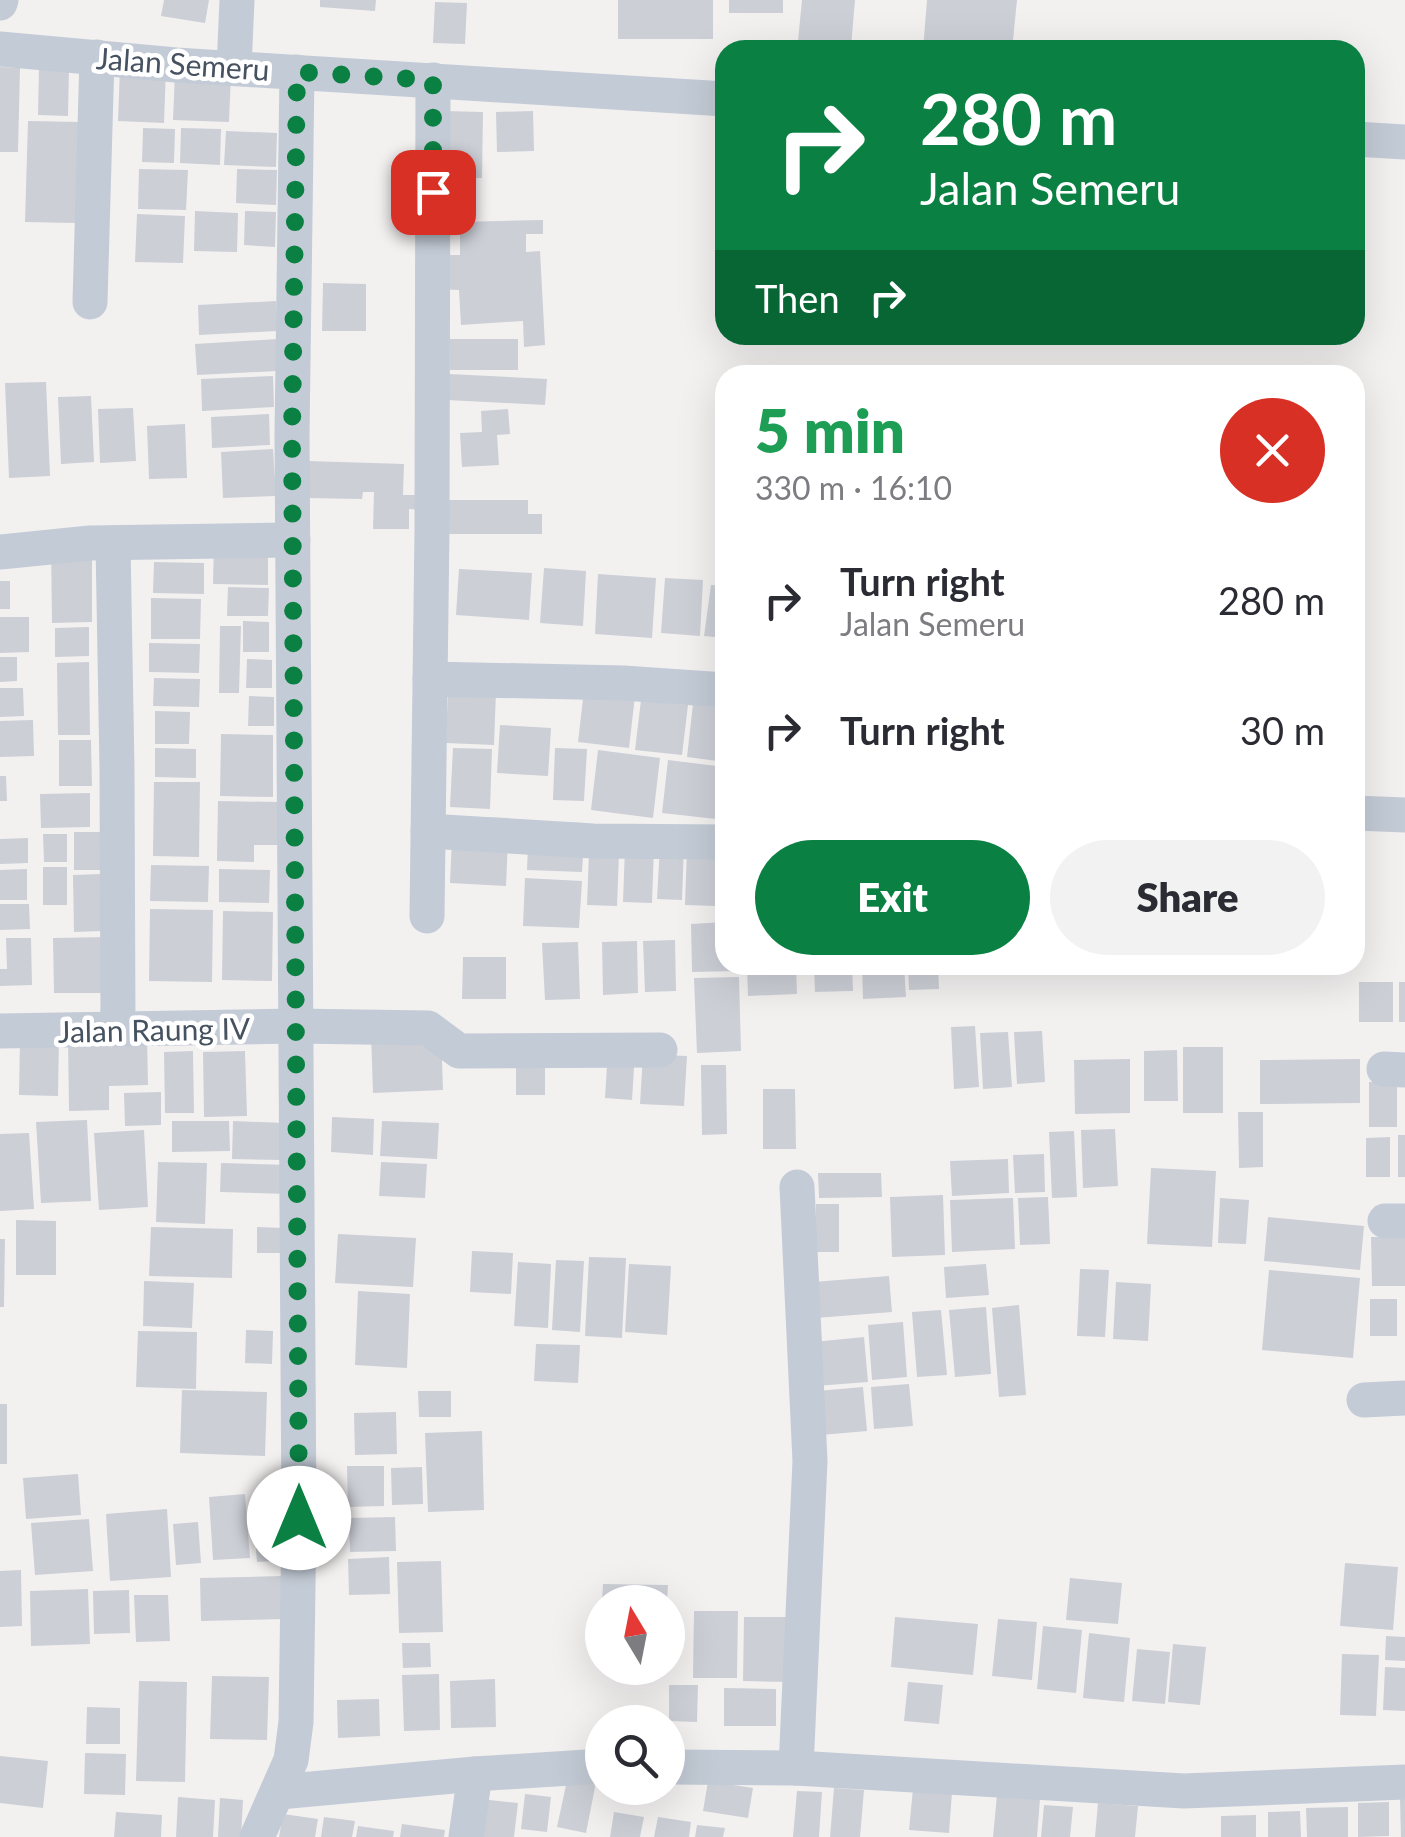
<!DOCTYPE html>
<html lang="en">
<head>
<meta charset="utf-8">
<style>
  body { margin:0; font-family:Lato,sans-serif; background:#f2f2f3; color:#2b2b33; height:100vh; display:flex; flex-direction:column; font-size:38px; white-space:nowrap }
  * { box-sizing:border-box; margin:0 }
  p { font-size:32px; color:#7c7c81 }
  .icon { flex:none; width:55px; height:55px; fill:none; stroke:currentColor; stroke-width:2; stroke-linecap:round; stroke-linejoin:round }
  .map { position:relative; flex:1; overflow:hidden }
  .drawer { position:absolute; left:715px; top:365px; width:650px; height:610px; display:flex; flex-direction:column; background:#fff; border-radius:30px; box-shadow:0 10px 40px #0002 }
  .drawer>* { flex:none }
  .banner { position:absolute; left:715px; top:40px; width:650px; height:305px; border-radius:30px; box-shadow:0 10px 40px #0002; background:#0b8043; color:#fff; overflow:hidden }
  .needle { width:65px; rotate:350deg }
  .buttons { position:absolute; left:585px; top:1585px; display:grid; gap:20px }
  .buttons a { display:grid; place-items:center; width:100px; height:100px; border-radius:50%; background:#fff; box-shadow:0 10px 40px #0002; font-size:50px }
  .pin { position:absolute; display:grid; place-items:center; width:85px; height:85px; color:#fff; margin:-42px; border-radius:20px; box-shadow:0 5px 15px #0006 }
  .me { position:absolute; width:110px; margin:-55px; rotate:0deg; stroke-linejoin:round; filter:drop-shadow(0 0 8px #0008) }
  .turn { display:flex; align-items:center; gap:35px; height:210px; padding:0 40px; font-size:45px }
  .turn .icon { width:130px; height:130px; stroke-width:2.5 }
  .turn b { display:block; font-size:70px; line-height:85px }
  .then { display:flex; align-items:center; height:95px; padding:0 40px; background:#0003; gap:20px; font-size:38px }
  .round { display:grid; place-items:center; flex:none; width:105px; height:105px; border-radius:52px; background:#f2f2f3 }
  .summary { display:flex; align-items:center; justify-content:space-between; height:170px; padding:0 40px }
  h1 { font-size:60px; font-weight:800; line-height:75px; color:#1e9e55 }
  .action { display:flex; gap:20px; margin-top:auto; padding:20px 40px }
  .action a { flex:1; height:115px; border-radius:60px; background:#0b8043; color:#fff; font-size:40px; font-weight:800; line-height:115px; text-align:center }
  .action a+a { background:#f2f2f3; color:#2b2b33 }
  ul { padding:0; list-style:none }
  li { display:flex; align-items:center; gap:30px; height:130px; padding:0 40px }
  li div { flex:1 }
  li b { display:block; font-size:38px }
  li em { font-style:normal }
  .map>svg:first-child { display:block }
</style>
</head>
<body>
<div class="map">
<svg width="1405" height="1837" viewBox="0 0 1405 1837">
  <rect width="100%" height="100%" fill="#f3f0f0"/>
  <g fill="#cccfd6">
    <polygon points="164,0 209,0 205,23 161,16"/>
    <polygon points="320,0 376,0 375,11 320,7"/>
    <rect x="618" y="0" width="95" height="39"/>
    <rect x="729" y="0" width="54" height="13"/>
    <polygon points="802,0 855,0 851,47 798,41"/>
    <polygon points="927,0 1017,0 1012,50 923,50"/>
    <polygon points="435,2 467,3 465,44 433,43"/>
    <polygon points="0,67 20,68 18,152 0,152"/>
    <polygon points="39,67 69,68 68,116 38,115"/>
    <polygon points="120,67 166,68 164,123 118,121"/>
    <polygon points="175,72 231,74 229,122 173,120"/>
    <polygon points="444,111 483,112 482,178 443,177"/>
    <polygon points="533,111 534,151 497,152 496,112"/>
    <polygon points="28,121 79,122 76,223 25,222"/>
    <polygon points="143,128 175,129 174,163 142,162"/>
    <polygon points="181,128 221,129 220,165 180,163"/>
    <polygon points="226,131 277,133 276,167 224,165"/>
    <polygon points="139,169 188,170 186,210 138,209"/>
    <polygon points="237,169 277,170 276,205 236,203"/>
    <polygon points="195,211 238,213 237,252 194,251"/>
    <polygon points="245,211 276,212 275,247 244,245"/>
    <polygon points="137,214 185,216 183,263 135,262"/>
    <polygon points="543,220 543,234 526,234 526,252 540,251 545,345 524,347 523,321 461,325 459,290 441,289 441,255 460,255 460,222"/>
    <polygon points="323,283 366,284 366,331 322,331"/>
    <polygon points="276,301 277,331 199,335 198,305"/>
    <polygon points="277,339 278,371 197,375 195,344"/>
    <rect x="450" y="339" width="68" height="31"/>
    <polygon points="449,374 547,379 545,405 447,400"/>
    <polygon points="273,376 274,407 202,411 201,379"/>
    <polygon points="46,382 50,476 9,478 5,383"/>
    <polygon points="91,396 94,462 61,464 58,397"/>
    <polygon points="133,408 136,461 100,463 98,409"/>
    <polygon points="508,409 510,434 497,435 499,465 462,467 460,433 482,432 481,411"/>
    <polygon points="269,414 270,445 212,448 211,417"/>
    <polygon points="185,424 187,478 149,479 147,426"/>
    <polygon points="273,449 276,496 223,498 221,452"/>
    <polygon points="308,461 404,464 403,495 423,495 423,510 409,509 409,529 373,529 374,492 363,492 362,499 306,498"/>
    <polygon points="438,500 528,500 528,514 542,514 542,534 438,534"/>
    <polygon points="214,543 268,544 268,585 213,584"/>
    <polygon points="51,547 92,547 92,622 52,623"/>
    <polygon points="154,562 204,563 204,594 153,593"/>
    <polygon points="544,568 586,571 583,626 540,623"/>
    <polygon points="459,569 532,573 529,620 456,615"/>
    <polygon points="598,574 656,578 652,638 595,634"/>
    <polygon points="665,578 703,580 700,636 661,633"/>
    <rect x="0" y="581" width="10" height="28"/>
    <polygon points="711,585 725,586 725,638 704,636"/>
    <polygon points="228,587 269,588 268,616 227,616"/>
    <polygon points="151,598 201,599 200,639 151,639"/>
    <polygon points="0,617 29,617 29,652 0,653"/>
    <polygon points="243,621 269,622 269,652 243,652"/>
    <polygon points="220,626 241,626 239,693 219,693"/>
    <polygon points="89,627 89,656 55,657 55,628"/>
    <polygon points="149,643 200,644 199,673 149,672"/>
    <polygon points="0,657 17,657 17,681 0,682"/>
    <polygon points="247,659 272,660 272,688 246,688"/>
    <polygon points="89,662 90,735 58,735 57,663"/>
    <polygon points="154,678 200,679 199,707 153,706"/>
    <polygon points="0,688 23,688 24,716 0,717"/>
    <polygon points="448,689 496,691 494,745 446,743"/>
    <polygon points="584,690 635,696 629,748 578,742"/>
    <polygon points="249,696 274,697 274,726 248,726"/>
    <polygon points="641,700 688,705 682,755 635,750"/>
    <polygon points="693,704 725,708 725,762 687,757"/>
    <polygon points="155,711 190,712 189,744 155,744"/>
    <polygon points="33,720 34,756 0,757 0,721"/>
    <polygon points="500,725 551,728 548,776 497,773"/>
    <polygon points="221,734 273,735 273,797 220,796"/>
    <polygon points="59,740 91,740 92,786 59,786"/>
    <polygon points="155,748 196,749 196,778 155,777"/>
    <polygon points="453,748 492,749 490,809 450,807"/>
    <polygon points="555,748 587,749 584,801 553,800"/>
    <polygon points="598,750 660,758 653,818 591,810"/>
    <polygon points="668,760 725,767 725,820 662,813"/>
    <polygon points="0,776 6,776 7,801 0,801"/>
    <polygon points="154,782 200,782 199,857 153,856"/>
    <polygon points="90,793 90,827 41,828 40,794"/>
    <polygon points="218,801 278,802 278,845 254,845 254,862 217,861"/>
    <polygon points="453,816 509,818 506,886 450,883"/>
    <polygon points="529,821 585,823 582,872 527,870"/>
    <rect x="74" y="832" width="28" height="38"/>
    <polygon points="43,834 67,834 67,862 44,862"/>
    <polygon points="28,838 28,863 0,864 0,839"/>
    <polygon points="660,845 684,846 682,900 657,899"/>
    <polygon points="625,847 654,848 652,903 623,902"/>
    <polygon points="687,847 719,848 716,906 685,905"/>
    <polygon points="589,852 619,853 617,906 587,905"/>
    <polygon points="151,865 209,866 208,902 150,901"/>
    <rect x="43" y="867" width="24" height="38"/>
    <polygon points="27,869 27,900 0,900 0,870"/>
    <polygon points="219,869 270,870 269,903 219,902"/>
    <polygon points="102,874 102,931 74,932 73,875"/>
    <polygon points="525,878 582,881 579,928 523,926"/>
    <polygon points="0,904 29,904 30,929 0,930"/>
    <polygon points="150,909 213,910 212,982 149,981"/>
    <polygon points="223,911 273,912 272,981 222,980"/>
    <polygon points="725,922 725,965 737,965 738,971 692,972 691,924"/>
    <polygon points="110,937 111,993 54,993 53,938"/>
    <polygon points="6,938 31,938 32,985 0,986 0,969 7,969"/>
    <polygon points="675,940 676,991 645,992 643,941"/>
    <polygon points="637,941 638,993 603,995 602,942"/>
    <polygon points="578,942 580,999 545,1000 542,943"/>
    <polygon points="463,957 506,957 506,999 462,999"/>
    <polygon points="747,965 796,965 797,994 748,996"/>
    <polygon points="814,965 852,965 853,991 815,992"/>
    <polygon points="862,965 904,965 906,997 863,999"/>
    <polygon points="908,965 938,965 939,989 909,990"/>
    <polygon points="739,977 741,1051 697,1053 694,978"/>
    <rect x="1359" y="982" width="34" height="40"/>
    <rect x="1399" y="982" width="6" height="40"/>
    <polygon points="975,1026 979,1087 954,1089 951,1027"/>
    <polygon points="441,1030 443,1090 373,1093 371,1033"/>
    <polygon points="1042,1031 1045,1082 1017,1084 1014,1032"/>
    <polygon points="1008,1032 1012,1087 983,1089 980,1033"/>
    <polygon points="147,1035 148,1085 109,1086 109,1110 69,1111 68,1036"/>
    <polygon points="20,1037 59,1037 58,1096 19,1095"/>
    <polygon points="545,1039 545,1095 516,1095 516,1040"/>
    <rect x="1183" y="1047" width="40" height="66"/>
    <polygon points="608,1049 635,1051 632,1100 605,1098"/>
    <polygon points="1177,1050 1178,1101 1144,1101 1144,1051"/>
    <polygon points="193,1051 194,1113 165,1113 164,1052"/>
    <polygon points="245,1051 247,1116 204,1117 203,1052"/>
    <polygon points="643,1054 687,1056 684,1106 640,1104"/>
    <polygon points="1130,1059 1130,1113 1075,1114 1074,1060"/>
    <polygon points="1360,1059 1360,1103 1260,1104 1260,1060"/>
    <polygon points="701,1065 726,1065 727,1134 702,1135"/>
    <rect x="1369" y="1082" width="28" height="45"/>
    <polygon points="763,1089 795,1089 796,1149 763,1149"/>
    <polygon points="161,1092 161,1125 125,1126 124,1093"/>
    <polygon points="1238,1112 1263,1112 1263,1167 1239,1168"/>
    <polygon points="332,1117 374,1119 373,1155 331,1152"/>
    <polygon points="87,1120 91,1201 41,1203 36,1122"/>
    <polygon points="172,1121 229,1121 230,1151 172,1152"/>
    <polygon points="233,1121 285,1123 284,1160 232,1159"/>
    <polygon points="382,1121 439,1123 437,1159 380,1156"/>
    <polygon points="1115,1129 1118,1186 1083,1188 1081,1130"/>
    <polygon points="144,1130 148,1207 99,1210 94,1133"/>
    <polygon points="1074,1131 1077,1197 1052,1198 1049,1132"/>
    <polygon points="29,1133 34,1209 0,1211 0,1134"/>
    <rect x="1398" y="1135" width="7" height="42"/>
    <polygon points="1390,1137 1390,1177 1366,1177 1366,1138"/>
    <polygon points="1044,1154 1045,1192 1015,1193 1013,1155"/>
    <polygon points="1008,1159 1009,1193 952,1196 950,1161"/>
    <polygon points="158,1162 207,1163 205,1224 156,1222"/>
    <polygon points="381,1162 427,1164 425,1198 379,1196"/>
    <polygon points="221,1163 291,1165 290,1194 220,1192"/>
    <polygon points="1151,1168 1216,1171 1212,1247 1147,1244"/>
    <polygon points="818,1173 881,1173 882,1197 819,1198"/>
    <polygon points="943,1195 945,1255 892,1257 890,1197"/>
    <polygon points="1048,1197 1050,1244 1020,1245 1018,1198"/>
    <polygon points="1013,1198 1015,1249 952,1252 950,1200"/>
    <polygon points="1220,1198 1249,1200 1246,1244 1218,1243"/>
    <rect x="816" y="1204" width="23" height="48"/>
    <polygon points="1268,1217 1364,1226 1360,1270 1264,1261"/>
    <polygon points="16,1220 56,1221 56,1275 16,1275"/>
    <polygon points="151,1227 233,1229 232,1278 149,1276"/>
    <polygon points="257,1227 283,1228 282,1253 257,1253"/>
    <polygon points="338,1234 416,1238 413,1287 335,1283"/>
    <polygon points="1371,1237 1405,1237 1405,1286 1372,1286"/>
    <polygon points="0,1239 5,1239 4,1307 0,1307"/>
    <polygon points="472,1251 513,1253 511,1294 470,1292"/>
    <polygon points="589,1257 626,1258 622,1338 585,1336"/>
    <polygon points="556,1260 584,1261 580,1332 552,1330"/>
    <polygon points="518,1262 551,1264 548,1328 514,1326"/>
    <polygon points="629,1264 671,1266 667,1335 625,1332"/>
    <polygon points="986,1264 989,1295 946,1298 944,1267"/>
    <polygon points="1080,1269 1109,1270 1105,1337 1077,1336"/>
    <polygon points="1269,1270 1360,1278 1353,1358 1262,1350"/>
    <polygon points="889,1276 892,1312 816,1318 813,1282"/>
    <polygon points="144,1281 194,1283 192,1328 143,1326"/>
    <polygon points="1116,1282 1151,1284 1148,1341 1113,1339"/>
    <polygon points="358,1291 410,1294 407,1368 355,1365"/>
    <rect x="1370" y="1299" width="27" height="37"/>
    <polygon points="1019,1305 1026,1395 999,1397 992,1308"/>
    <polygon points="986,1307 991,1374 955,1377 949,1310"/>
    <polygon points="941,1310 947,1375 917,1377 912,1312"/>
    <polygon points="903,1322 907,1377 872,1380 868,1325"/>
    <polygon points="246,1330 273,1331 272,1364 245,1363"/>
    <polygon points="138,1331 197,1332 196,1389 136,1387"/>
    <polygon points="864,1337 868,1382 816,1386 813,1342"/>
    <polygon points="536,1344 580,1345 578,1383 534,1381"/>
    <polygon points="909,1384 913,1426 874,1429 871,1387"/>
    <polygon points="863,1387 867,1431 821,1435 817,1391"/>
    <polygon points="182,1390 267,1392 265,1456 180,1453"/>
    <polygon points="418,1391 451,1391 451,1417 419,1417"/>
    <rect x="0" y="1404" width="7" height="60"/>
    <polygon points="396,1412 397,1454 355,1455 354,1413"/>
    <polygon points="482,1431 484,1510 428,1512 425,1433"/>
    <polygon points="347,1466 384,1466 384,1506 348,1507"/>
    <polygon points="422,1467 423,1504 392,1505 391,1468"/>
    <polygon points="78,1474 81,1515 26,1519 23,1478"/>
    <polygon points="285,1493 290,1560 257,1562 252,1496"/>
    <polygon points="245,1494 250,1558 213,1560 209,1497"/>
    <polygon points="167,1509 171,1577 110,1581 106,1514"/>
    <polygon points="395,1517 396,1551 350,1552 349,1518"/>
    <polygon points="89,1519 93,1571 35,1575 31,1523"/>
    <polygon points="198,1522 201,1563 176,1565 173,1524"/>
    <polygon points="389,1557 390,1594 349,1595 348,1559"/>
    <polygon points="441,1561 443,1632 399,1633 397,1562"/>
    <polygon points="1345,1563 1398,1567 1393,1630 1340,1626"/>
    <polygon points="21,1570 22,1626 0,1627 0,1571"/>
    <polygon points="283,1576 284,1619 201,1621 200,1578"/>
    <polygon points="1070,1578 1122,1583 1118,1624 1066,1620"/>
    <polygon points="603,1584 668,1585 667,1602 602,1602"/>
    <polygon points="88,1589 90,1644 31,1646 30,1591"/>
    <polygon points="129,1590 130,1633 94,1634 93,1591"/>
    <polygon points="134,1595 168,1595 170,1641 136,1642"/>
    <polygon points="694,1611 738,1611 737,1678 693,1678"/>
    <polygon points="744,1617 791,1617 790,1682 743,1681"/>
    <polygon points="895,1617 978,1624 973,1675 891,1667"/>
    <polygon points="998,1619 1037,1622 1032,1680 992,1676"/>
    <polygon points="1043,1626 1082,1630 1076,1693 1037,1689"/>
    <polygon points="1089,1633 1130,1638 1124,1702 1083,1698"/>
    <polygon points="1386,1636 1405,1637 1405,1661 1385,1660"/>
    <polygon points="402,1643 430,1643 431,1667 403,1668"/>
    <polygon points="1173,1644 1206,1647 1200,1705 1168,1702"/>
    <polygon points="1137,1649 1170,1652 1165,1704 1132,1701"/>
    <polygon points="1342,1654 1379,1655 1376,1716 1340,1715"/>
    <polygon points="1385,1667 1405,1668 1405,1711 1383,1710"/>
    <polygon points="602,1668 667,1668 667,1672 602,1671"/>
    <polygon points="439,1674 440,1730 404,1731 402,1675"/>
    <polygon points="212,1676 269,1677 267,1740 210,1739"/>
    <polygon points="495,1679 496,1727 451,1728 450,1681"/>
    <polygon points="139,1681 187,1682 185,1782 136,1781"/>
    <polygon points="908,1682 943,1685 939,1724 904,1721"/>
    <polygon points="669,1685 698,1685 697,1722 669,1721"/>
    <polygon points="724,1688 776,1689 776,1726 724,1726"/>
    <polygon points="379,1699 380,1736 338,1738 337,1700"/>
    <polygon points="87,1707 120,1708 120,1744 86,1744"/>
    <polygon points="85,1753 126,1754 125,1795 84,1794"/>
    <polygon points="0,1756 48,1761 43,1808 0,1803"/>
    <polygon points="568,1776 596,1782 586,1833 557,1827"/>
    <polygon points="708,1781 753,1788 748,1818 703,1811"/>
    <polygon points="834,1788 864,1790 860,1837 830,1837"/>
    <polygon points="913,1789 952,1792 949,1833 909,1830"/>
    <polygon points="797,1791 822,1792 819,1837 793,1837"/>
    <polygon points="525,1794 551,1797 547,1832 521,1829"/>
    <polygon points="997,1795 1040,1799 1037,1837 993,1837"/>
    <polygon points="178,1797 215,1800 213,1837 176,1837"/>
    <polygon points="220,1798 243,1800 241,1837 218,1837"/>
    <polygon points="1405,1798 1405,1837 1401,1837 1400,1799"/>
    <polygon points="480,1799 518,1803 514,1837 476,1837"/>
    <polygon points="1389,1802 1389,1836 1358,1837 1358,1803"/>
    <polygon points="1098,1803 1138,1806 1135,1837 1095,1837"/>
    <polygon points="1044,1805 1073,1807 1070,1837 1041,1837"/>
    <polygon points="1348,1807 1348,1837 1307,1837 1306,1808"/>
    <polygon points="1300,1811 1301,1837 1268,1837 1268,1812"/>
    <polygon points="116,1812 162,1815 161,1837 114,1837"/>
    <polygon points="614,1812 644,1817 640,1837 610,1837"/>
    <polygon points="283,1814 318,1819 315,1837 279,1837"/>
    <polygon points="1256,1815 1256,1837 1221,1837 1221,1816"/>
    <polygon points="324,1817 355,1821 352,1837 321,1837"/>
    <polygon points="658,1817 691,1822 689,1837 654,1837"/>
    <polygon points="402,1824 445,1830 444,1837 400,1837"/>
    <polygon points="697,1825 725,1828 723,1837 695,1837"/>
    <polygon points="358,1826 394,1831 393,1837 356,1837"/>
  </g>
  <g fill="none" stroke-linecap="round" stroke-linejoin="round">
    <g stroke="#c3cbd6" stroke-width="35">
      <polyline points="0,3 1,0"/>
      <polyline points="0,49 176,65 725,99"/>
      <polyline points="234,68 237,0"/>
      <polyline points="1355,139 1405,142"/>
      <polyline points="90,302 97,57"/>
      <polyline points="113,543 117,769 118,1029"/>
      <polyline points="0,552 90,543 293,540"/>
      <polyline points="430,679 623,683 725,690"/>
      <polyline points="1355,813 1405,815"/>
      <polyline points="428,831 593,841 725,842"/>
      <polyline points="427,916 432,529 433,80"/>
      <polyline points="0,1031 295,1026 428,1028 459,1051 660,1050"/>
      <polyline points="1384,1069 1405,1070"/>
      <polyline points="1385,1221 1405,1221"/>
      <polyline points="1364,1400 1405,1398"/>
      <polyline points="668,1767 796,1768 1184,1791 1405,1782"/>
      <polyline points="796,1768 810,1461 797,1187"/>
      <polyline points="279,1792 475,1774 602,1766"/>
      <polyline points="257,1837 291,1760 296,1722 299,1518 292,435 297,72"/>
      <polyline points="466,1837 475,1774"/>
    </g>
  </g>
  <g fill="none" stroke-linecap="round" stroke-linejoin="round">
    <polyline stroke="#0b8043" stroke-width="18" stroke-dasharray="0 32.4" points="299,1518 292,435 297,72 433,80 433,192"/>
  </g>
  <g text-anchor="middle" dominant-baseline="central" stroke-width="9" stroke-linejoin="round" paint-order="stroke">
    <g font-size="30" fill="#465260" stroke="#fff">
      <text transform="translate(183 63) rotate(4)">Jalan Semeru</text>
      <text transform="translate(154 1029) rotate(-1)">Jalan Raung IV</text>
    </g>
  </g>
</svg>
<div class="buttons">
<a><svg class="needle" viewBox="-14 -14 28 28"><path d="M0-13l5 13h-10z" fill="#e53935"/><path d="M0 13l5-13h-10z" fill="#7c7c81"/></svg></a>
<a><svg class="icon" aria-label="search" viewBox="0 0 24 24"><circle cx="10" cy="10" r="6"/><path d="M15 15l6 6"/></svg></a>
</div>
<div class="pin" style="left:433px;top:192px;background:#d93025"><svg class="icon" aria-label="arrive" viewBox="0 0 24 24"><path d="M6 21V4h12l-3 4 3 4H6"/></svg></div>
<svg class="me" style="left:299px;top:1518px" viewBox="-20 -20 40 40"><circle r="19" fill="#fff"/><path d="M0-13L10 11 0 6-10 11z" fill="#0b8043"/></svg>
<div class="banner">
<div class="turn"><svg class="icon" aria-label="right" viewBox="0 0 24 24"><path d="M7 20v-9h11M14 6l5 5-5 5"/></svg><div><b>280 m</b>Jalan Semeru</div></div>
<div class="then">Then<svg class="icon" aria-label="right" viewBox="0 0 24 24"><path d="M7 20v-9h11M14 6l5 5-5 5"/></svg></div>
</div>
<section class="drawer">
<div class="summary"><div><h1>5 min</h1><p>330 m · 16:10</p></div><a class="round" style="background:#d93025;color:#fff"><svg class="icon" aria-label="close" viewBox="0 0 24 24"><path d="M6 6l12 12M18 6L6 18"/></svg></a></div>
<ul>
<li><svg class="icon" aria-label="right" viewBox="0 0 24 24"><path d="M7 20v-9h11M14 6l5 5-5 5"/></svg><div><b>Turn right</b><p>Jalan Semeru</p></div><em>280 m</em></li>
<li><svg class="icon" aria-label="right" viewBox="0 0 24 24"><path d="M7 20v-9h11M14 6l5 5-5 5"/></svg><div><b>Turn right</b></div><em>30 m</em></li>
</ul>
<div class="action"><a>Exit</a><a>Share</a></div>
</section>
</div>
</body>
</html>
